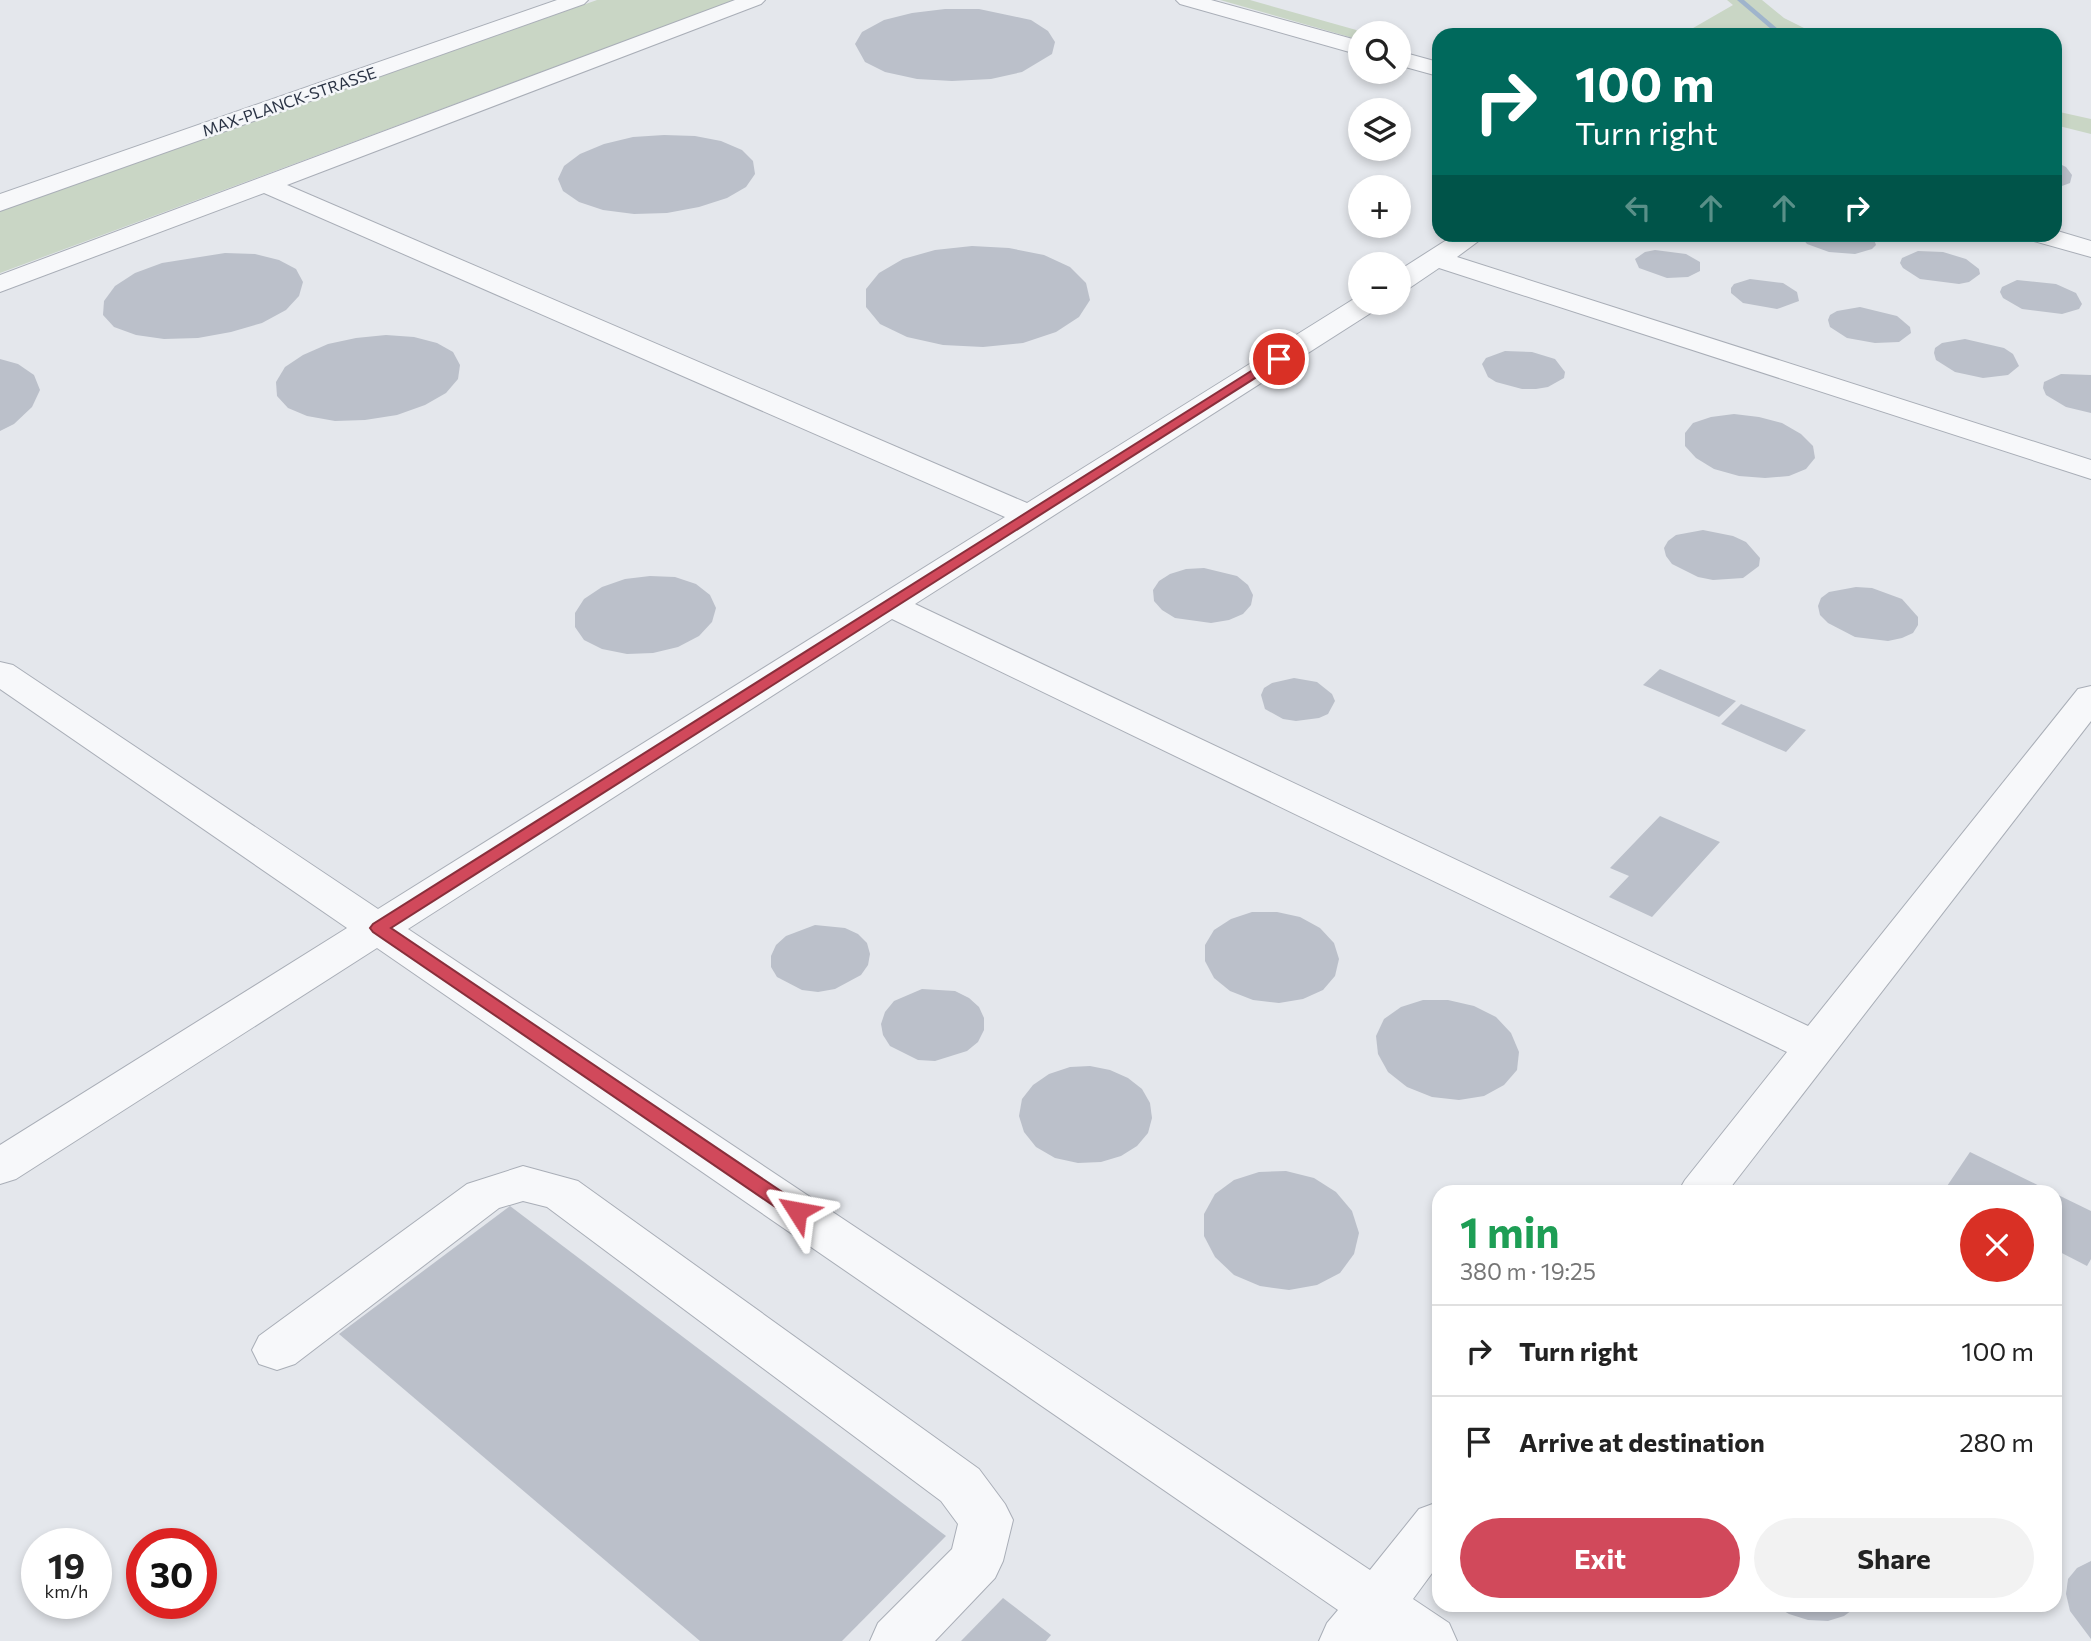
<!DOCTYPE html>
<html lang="en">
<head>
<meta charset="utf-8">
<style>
  body { margin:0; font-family:Commissioner,sans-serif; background:#f2f2f2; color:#222; height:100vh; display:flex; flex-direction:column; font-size:26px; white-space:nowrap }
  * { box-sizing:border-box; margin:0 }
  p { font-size:23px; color:#767676 }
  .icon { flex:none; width:38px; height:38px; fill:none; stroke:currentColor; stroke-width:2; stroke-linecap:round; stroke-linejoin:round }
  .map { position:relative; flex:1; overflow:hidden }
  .details { position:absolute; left:1432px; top:1185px; width:630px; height:427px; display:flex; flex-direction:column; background:#fff; border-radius:21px; box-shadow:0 4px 10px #0003 }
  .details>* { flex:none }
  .top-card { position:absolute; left:1432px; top:28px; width:630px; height:214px; border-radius:21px; box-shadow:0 4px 10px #0003; background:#00695c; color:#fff; overflow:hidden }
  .buttons { position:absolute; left:1348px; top:21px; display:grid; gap:14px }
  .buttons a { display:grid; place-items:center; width:63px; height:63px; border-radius:50%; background:#fff; box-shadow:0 4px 10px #0003; font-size:35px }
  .speed { position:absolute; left:21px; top:1528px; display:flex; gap:14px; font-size:35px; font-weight:700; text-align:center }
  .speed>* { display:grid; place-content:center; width:91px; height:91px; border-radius:50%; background:#fff; box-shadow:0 4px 10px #0003; line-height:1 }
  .speed small { font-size:18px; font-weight:400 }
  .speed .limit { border:10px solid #d22; background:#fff; color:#111 }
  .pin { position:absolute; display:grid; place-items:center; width:60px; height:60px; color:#fff; margin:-30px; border:4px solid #fff; border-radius:50%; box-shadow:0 2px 7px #0007 }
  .me { position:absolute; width:77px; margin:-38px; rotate:304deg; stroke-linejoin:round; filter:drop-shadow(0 0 5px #0008) }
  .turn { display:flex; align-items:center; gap:24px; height:147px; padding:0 28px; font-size:32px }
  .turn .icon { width:91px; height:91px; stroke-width:2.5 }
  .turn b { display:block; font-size:49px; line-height:60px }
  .lanes { display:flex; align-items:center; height:66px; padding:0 28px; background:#0003; justify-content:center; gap:35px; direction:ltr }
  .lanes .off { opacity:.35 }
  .round { display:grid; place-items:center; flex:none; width:74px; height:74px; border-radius:37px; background:#f2f2f2 }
  .head { display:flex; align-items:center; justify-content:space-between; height:119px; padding:0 28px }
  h1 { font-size:42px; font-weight:700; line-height:52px; color:#1e9e55 }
  .button { display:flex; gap:14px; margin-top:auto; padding:14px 28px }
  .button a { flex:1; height:80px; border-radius:42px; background:#d1495b; color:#fff; font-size:28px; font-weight:700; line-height:80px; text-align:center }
  .button a+a { background:#f2f2f2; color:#222 }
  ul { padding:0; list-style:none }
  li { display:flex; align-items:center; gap:21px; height:91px; padding:0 28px; border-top:2px solid #e0e0e0 }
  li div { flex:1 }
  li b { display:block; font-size:26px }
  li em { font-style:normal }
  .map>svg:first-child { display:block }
</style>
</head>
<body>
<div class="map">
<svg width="2091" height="1641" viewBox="0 0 2091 1641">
  <rect width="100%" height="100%" fill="#e4e7ec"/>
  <g fill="#c9d6c5">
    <polygon points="597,0 735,0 0,273 0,211"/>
    <polygon points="1220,0 1250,0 1367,33 1360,33 1360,40"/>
    <polygon points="1727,0 1762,0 1784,18 1818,35 1681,35 1733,5"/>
    <polygon points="2055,111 2091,119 2091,134 2055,125"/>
  </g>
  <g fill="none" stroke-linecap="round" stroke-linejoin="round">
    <polygon fill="#9fb4cc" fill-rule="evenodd" points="1737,0 1744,0 1785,35 1778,35"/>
  </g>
  <g fill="#bbc0ca">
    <polygon points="945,9 979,9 1031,20 1048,31 1055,42 1052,54 1022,72 991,79 952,81 917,79 885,72 865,62 855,44 862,32 884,20 912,13"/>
    <polygon points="664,135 695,136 721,141 742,150 753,161 755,174 746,187 727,198 699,207 667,213 634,214 603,210 579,202 563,191 558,179 564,166 580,154 604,144 633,137"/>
    <polygon points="2054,161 2066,167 2072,175 2070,183 2054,189"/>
    <polygon points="1799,234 1872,234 1876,245 1872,249 1855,254 1829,252 1807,244"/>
    <polygon points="972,246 1009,248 1044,255 1070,267 1086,283 1090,300 1079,317 1056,332 1023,343 983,347 943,345 907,337 880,324 866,307 866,289 879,273 903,259 935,250"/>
    <polygon points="1655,250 1686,254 1700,262 1700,271 1688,277 1667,278 1639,268 1635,259 1645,252"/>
    <polygon points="1918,251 1943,252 1966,259 1979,269 1980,274 1969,282 1959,284 1920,279 1903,268 1900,263 1902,258"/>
    <polygon points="225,253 255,254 279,260 296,269 303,282 299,296 286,310 262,323 231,332 198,338 164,339 136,335 114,327 103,315 104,301 115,286 135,273 162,263"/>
    <polygon points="1750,279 1783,283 1797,292 1799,301 1777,309 1743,303 1731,293 1731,288 1734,284"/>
    <polygon points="2017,280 2056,284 2076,293 2082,304 2079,309 2062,314 2022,309 2003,298 2000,292 2002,287"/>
    <polygon points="1860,307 1897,316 1910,327 1911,333 1899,342 1875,343 1847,338 1830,327 1828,320 1830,315 1837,311"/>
    <polygon points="386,335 414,337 437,343 453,352 460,365 458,379 446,393 425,405 397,415 365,420 335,421 307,416 288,408 277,396 276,382 285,367 303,355 328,344 356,338"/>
    <polygon points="1965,339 2004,348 2013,354 2019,366 2008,375 1983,378 1955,372 1936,360 1934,353 1935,348 1942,343"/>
    <polygon points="1505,351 1532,352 1555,359 1565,372 1564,378 1548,387 1536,389 1522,389 1496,382 1488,377 1482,364 1486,358"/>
    <polygon points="0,359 18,364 34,375 40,390 32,407 14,424 0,431"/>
    <polygon points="2061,374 2091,375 2091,413 2066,407 2046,395 2043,388 2044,382"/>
    <polygon points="1734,414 1759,417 1782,423 1801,434 1813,446 1815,458 1806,469 1789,476 1765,478 1739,476 1714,469 1696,458 1685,446 1685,433 1693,423 1711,417"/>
    <polygon points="1703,530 1733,536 1746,542 1760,558 1759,566 1743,578 1713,580 1698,577 1672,564 1666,556 1664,548 1668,541 1676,535"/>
    <polygon points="1204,568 1237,576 1248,585 1253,595 1251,605 1243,614 1229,620 1211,623 1175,618 1162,610 1154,601 1153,590 1159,581 1170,574 1186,569"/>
    <polygon points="650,576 675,577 696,584 710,595 716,608 712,622 699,636 678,647 653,653 627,654 602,649 584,640 575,627 575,613 584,599 602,587 625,579"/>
    <polygon points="1856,587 1872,588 1902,599 1918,617 1918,625 1913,633 1902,638 1888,641 1855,637 1828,623 1820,615 1818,606 1821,598 1829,592"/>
    <polygon points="1660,669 1736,701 1719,717 1643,685"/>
    <polygon points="1294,678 1317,682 1332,694 1335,701 1328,714 1319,718 1296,721 1283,719 1265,709 1261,695 1264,688 1272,683"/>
    <polygon points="1741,704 1806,730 1786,752 1721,724"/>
    <polygon points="1660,816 1720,842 1652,917 1609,897 1629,876 1610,868"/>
    <polygon points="1252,912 1277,912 1300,917 1320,928 1334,943 1339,959 1335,976 1323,990 1303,999 1279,1003 1253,1000 1230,991 1214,978 1205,961 1205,945 1214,930 1231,919"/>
    <polygon points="815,925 845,928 858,934 867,943 870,954 868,965 861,975 835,989 818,992 802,990 777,977 771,967 771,956 776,945 786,936"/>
    <polygon points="922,989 955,991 969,998 979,1007 984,1018 984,1030 978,1042 967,1051 935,1061 918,1060 890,1046 883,1035 881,1024 885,1012 894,1001"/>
    <polygon points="1423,1000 1448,1000 1474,1006 1496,1017 1511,1033 1519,1052 1517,1070 1504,1085 1484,1096 1459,1100 1432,1097 1407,1087 1388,1072 1378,1054 1376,1036 1384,1019 1401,1007"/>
    <polygon points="1090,1066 1110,1070 1128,1078 1142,1089 1150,1103 1152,1118 1148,1133 1137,1146 1121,1156 1101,1162 1078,1163 1055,1158 1036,1147 1024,1132 1019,1116 1022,1099 1033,1085 1049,1074 1070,1067"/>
    <polygon points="1970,1152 2052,1192 1943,1192"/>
    <polygon points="1286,1171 1314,1178 1336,1192 1352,1211 1359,1233 1354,1254 1340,1273 1317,1285 1289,1290 1260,1286 1234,1275 1215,1257 1204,1236 1204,1214 1215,1194 1234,1180 1259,1172"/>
    <polygon points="2054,1193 2091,1211 2091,1259 2087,1266 2054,1249"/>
    <polygon points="510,1206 946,1536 842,1641 700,1641 339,1334"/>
    <polygon points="2091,1561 2091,1639 2070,1611 2066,1594 2068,1579 2077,1568"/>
    <polygon points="1003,1598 1051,1635 1046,1641 961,1641"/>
    <polygon points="1774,1605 1859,1605 1844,1616 1828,1621 1808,1620 1789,1614"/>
  </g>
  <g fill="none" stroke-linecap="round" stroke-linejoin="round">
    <g stroke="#a9aeb7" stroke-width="2">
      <g id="minor">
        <polygon points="557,0 588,0 584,4 0,211 0,194"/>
        <polygon points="735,0 765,0 761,4 287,185 1027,503 1357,297 1360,297 1360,303 1381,303 1377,309 915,604 1808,1026 2078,689 2091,686 2091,721 1727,1192 1678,1192 1685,1180 1787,1052 892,619 408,929 1370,1570 1419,1509 1438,1502 1438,1565 1413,1599 1449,1623 1457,1641 1319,1641 1327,1623 1338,1610 377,948 16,1179 0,1184 0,1145 347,928 0,689 0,662 13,665 378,909 1005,517 264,193 0,292 0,275"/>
        <polygon points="1176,0 1211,0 1360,41 1360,55 1180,4"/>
        <polygon points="1398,51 1438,62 1438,76 1398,65"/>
        <polygon points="2054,230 2091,241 2091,257 2030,240 2026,234 2054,234"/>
        <polygon points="1456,234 1488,234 1457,257 2091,460 2091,479 1439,268 1408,289 1398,291 1398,271"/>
        <polygon points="523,1166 578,1181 979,1469 1005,1504 1013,1520 1003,1561 995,1578 935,1641 870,1641 878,1623 952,1549 958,1524 941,1501 547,1207 523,1201 499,1208 295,1364 277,1370 259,1364 252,1350 259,1336 467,1184"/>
      </g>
    </g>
    <use href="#minor" fill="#f7f8fa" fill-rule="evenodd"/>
  </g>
  <polygon fill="#d1495b" stroke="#882f3b" stroke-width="2" points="1275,356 1285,359 391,928 803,1206 806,1211 803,1217 797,1219 790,1217 373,932 370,928 373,924"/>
  <g text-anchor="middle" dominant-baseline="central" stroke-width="5" stroke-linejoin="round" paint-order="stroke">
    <g font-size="16" fill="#2b3445" stroke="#f4f6f9">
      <text transform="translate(289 101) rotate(-19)">MAX-PLANCK-STRASSE</text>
    </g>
  </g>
</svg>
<div class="buttons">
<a><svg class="icon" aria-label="search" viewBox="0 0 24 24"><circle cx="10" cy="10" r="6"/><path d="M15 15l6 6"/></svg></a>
<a><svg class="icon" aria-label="layers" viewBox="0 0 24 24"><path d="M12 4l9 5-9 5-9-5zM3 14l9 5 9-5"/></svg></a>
<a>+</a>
<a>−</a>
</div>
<div class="speed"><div>19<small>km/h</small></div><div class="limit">30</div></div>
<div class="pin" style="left:1279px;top:359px;background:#d93025"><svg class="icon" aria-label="arrive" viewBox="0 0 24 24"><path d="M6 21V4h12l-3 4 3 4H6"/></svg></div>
<svg class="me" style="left:797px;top:1211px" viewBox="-20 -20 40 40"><path d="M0-17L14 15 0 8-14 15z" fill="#d1495b" stroke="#fff" stroke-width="4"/></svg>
<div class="top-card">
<div class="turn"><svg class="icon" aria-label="right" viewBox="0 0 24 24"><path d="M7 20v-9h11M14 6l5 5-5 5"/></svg><div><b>100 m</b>Turn right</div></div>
<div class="lanes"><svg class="icon off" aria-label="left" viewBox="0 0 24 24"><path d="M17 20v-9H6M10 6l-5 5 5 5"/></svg><svg class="icon off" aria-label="ahead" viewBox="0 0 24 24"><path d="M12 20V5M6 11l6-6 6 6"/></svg><svg class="icon off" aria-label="ahead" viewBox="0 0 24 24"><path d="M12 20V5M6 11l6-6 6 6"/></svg><svg class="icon" aria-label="right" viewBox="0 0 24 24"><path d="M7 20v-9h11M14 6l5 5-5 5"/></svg></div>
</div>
<section class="details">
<div class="head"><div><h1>1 min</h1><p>380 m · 19:25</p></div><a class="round" style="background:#d93025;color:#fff"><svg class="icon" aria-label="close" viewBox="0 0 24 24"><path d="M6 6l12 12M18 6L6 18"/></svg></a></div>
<ul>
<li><svg class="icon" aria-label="right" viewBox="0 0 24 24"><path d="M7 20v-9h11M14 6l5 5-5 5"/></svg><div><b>Turn right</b></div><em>100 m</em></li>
<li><svg class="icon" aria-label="arrive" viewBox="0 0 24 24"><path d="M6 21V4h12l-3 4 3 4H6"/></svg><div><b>Arrive at destination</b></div><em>280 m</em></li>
</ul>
<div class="button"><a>Exit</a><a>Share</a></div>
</section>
</div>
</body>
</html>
